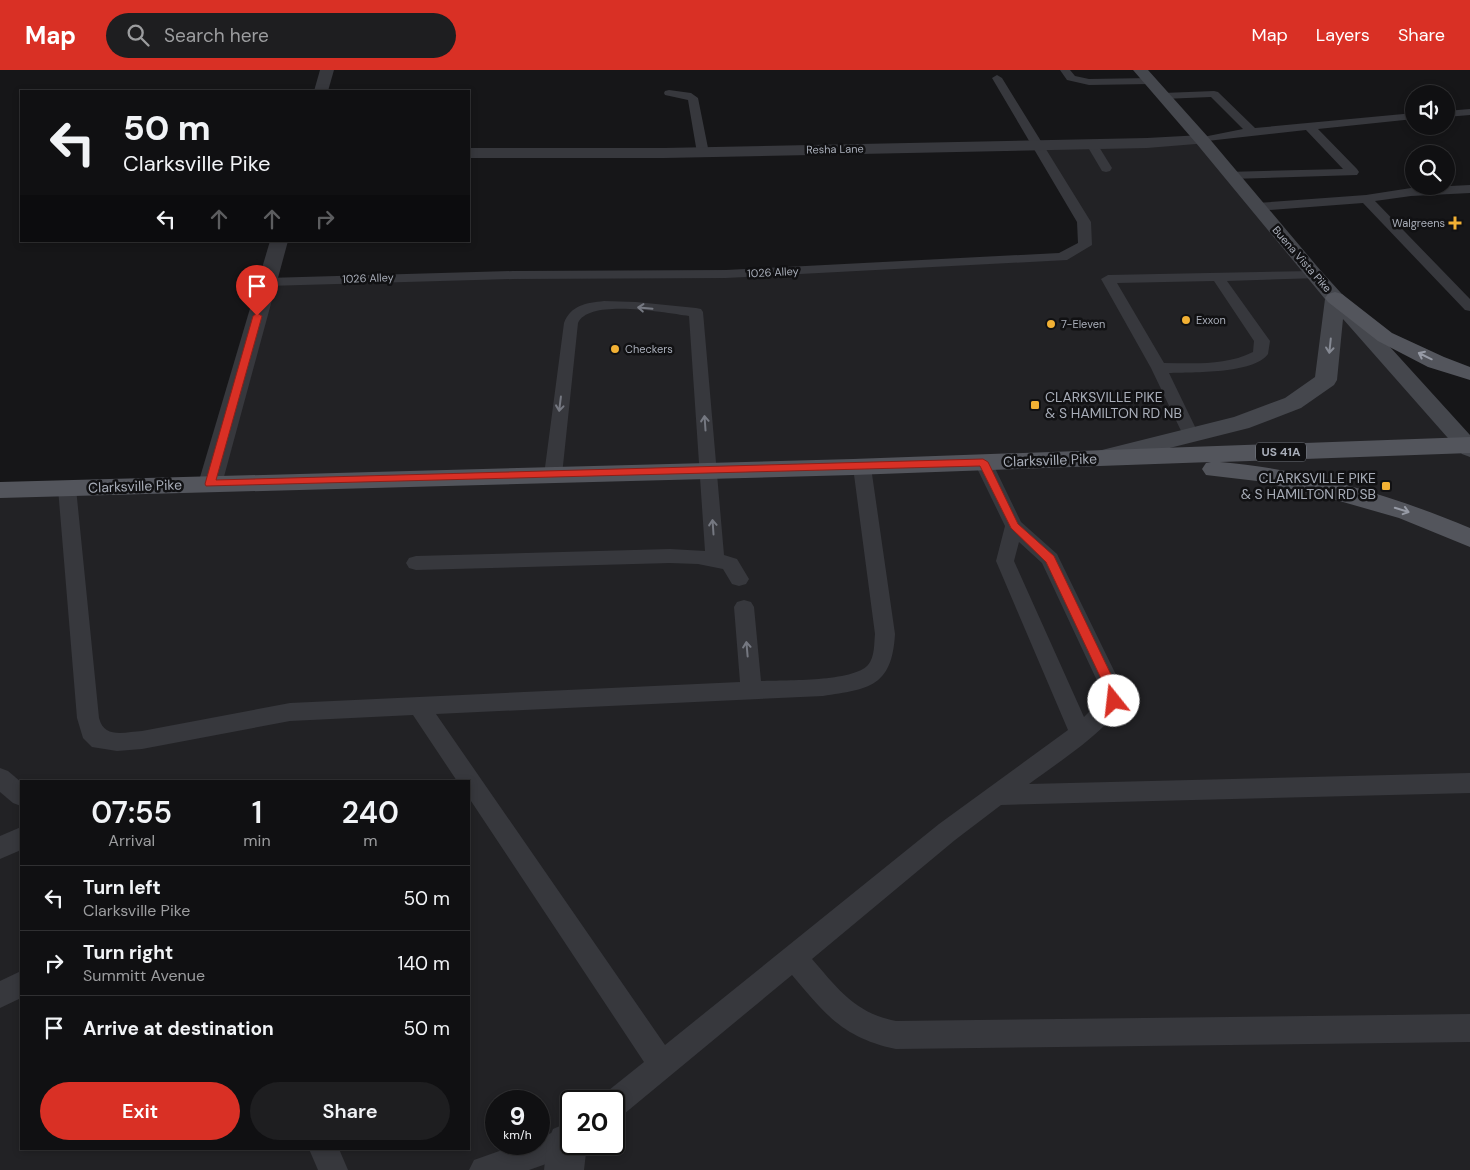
<!DOCTYPE html>
<html lang="en">
<head>
<meta charset="utf-8">
<style>
  body { margin:0; font-family:"DM Sans",sans-serif; background:#1e1e20; color:#f1f3f6; height:100vh; display:flex; flex-direction:column; font-size:19px; white-space:nowrap }
  * { box-sizing:border-box; margin:0 }
  p { font-size:16px; color:#9c9d9f }
  .icon { flex:none; width:28px; height:28px; fill:none; stroke:currentColor; stroke-width:2; stroke-linecap:round; stroke-linejoin:round }
  .map { position:relative; flex:1; overflow:hidden }
  .drawer { position:absolute; left:20px; top:710px; width:450px; height:370px; display:flex; flex-direction:column; background:#101012; border-radius:0px; box-shadow:0 2px 8px #0003,0 0 0 1px #303032 }
  .drawer>* { flex:none }
  .guide { position:absolute; left:20px; top:20px; width:450px; height:152px; border-radius:0px; box-shadow:0 2px 8px #0003,0 0 0 1px #303032; background:#101012; color:#f1f3f6; overflow:hidden }
  .tools { position:absolute; left:1405px; top:15px; display:grid; gap:10px }
  .tools a { display:grid; place-items:center; width:50px; height:50px; border-radius:50%; background:#101012; box-shadow:0 2px 8px #0003,0 0 0 1px #303032; font-size:25px }
  .speed { position:absolute; left:485px; top:1020px; display:flex; gap:10px; font-size:25px; font-weight:700; text-align:center }
  .speed>* { display:grid; place-content:center; width:65px; height:65px; border-radius:50%; background:#101012; box-shadow:0 2px 8px #0003,0 0 0 1px #303032; line-height:1 }
  .speed small { font-size:12px; font-weight:400 }
  .speed .limit { border:2px solid #111; border-radius:8px; background:#fff; color:#111 }
  .pin { position:absolute; display:grid; place-items:center; width:42px; height:42px; color:#fff; margin:-51px -21px; border-radius:50% 50% 50% 0; rotate:-45deg; box-shadow:0 0 5px #0007 }
  .pin .icon { rotate:45deg }
  .me { position:absolute; width:55px; margin:-28px; rotate:344deg; stroke-linejoin:round; filter:drop-shadow(0 0 4px #0008) }
  .turn { display:flex; align-items:center; gap:18px; height:105px; padding:0 20px; font-size:22px }
  .turn .icon { width:65px; height:65px; stroke-width:2.5 }
  .turn b { display:block; font-size:35px; line-height:42px }
  .lanes { display:flex; align-items:center; height:48px; padding:0 20px; background:#0003; justify-content:center; gap:25px; direction:ltr }
  .lanes .off { opacity:.35 }
  .eta { display:flex; justify-content:space-evenly; align-items:center; height:85px; text-align:center }
  .eta b { font-size:30px; font-weight:600; line-height:35px }
  .cta { display:flex; gap:10px; margin-top:auto; padding:10px 20px }
  .cta a { flex:1; height:58px; border-radius:30px; background:#d93025; color:#fff; font-size:20px; font-weight:600; line-height:58px; text-align:center }
  .cta a+a { background:#1e1e20; color:#f1f3f6 }
  ul { padding:0; list-style:none }
  li { display:flex; align-items:center; gap:15px; height:65px; padding:0 20px; border-top:1px solid #303032 }
  li div { flex:1 }
  li b { display:block; font-size:19px }
  li em { font-style:normal }
  header { display:flex; align-items:center; gap:30px; box-sizing:border-box; height:70px; padding:0 25px; background:#d93025; color:#fff }
  header strong { font-size:24px }
  nav { display:flex; gap:28px; margin-inline-start:auto; font-size:18px }
  .search { width:350px; height:45px; background:#1e1e20; display:flex; align-items:center; gap:12px; box-sizing:border-box; padding:0 18px; border-radius:28px; color:#9c9d9f; font-size:19px }
  .map>svg:first-child { display:block }
</style>
</head>
<body>
<header>
<strong>Map</strong>
<div class="search"><svg class="icon" aria-label="search" viewBox="0 0 24 24"><circle cx="10" cy="10" r="6"/><path d="M15 15l6 6"/></svg>Search here</div>
<nav><a>Map</a><a>Layers</a><a>Share</a></nav>
</header>
<div class="map">
<svg width="1470" height="1100" viewBox="0 0 1470 1100">
  <rect width="100%" height="100%" fill="#161618"/>
  <path fill="#222225" fill-rule="evenodd" d="M 1202,70 L 1470,379 L 1470,1100 L 0,1100 L 0,421 L 210,414 L 267,212 L 726,204 L 1062,187 L 1085,175 L 1084,152 L 1039,75 ZM 21,711 L 469,711 L 469,1079 L 21,1079 ZM 496,1031 L 539,1031 L 539,1074 L 496,1074 ZM 571,1031 L 614,1031 L 614,1074 L 571,1074 Z"/>
  <g fill="none" stroke-linecap="round" stroke-linejoin="round">
    <g fill="#37383d" fill-rule="evenodd">
      <polygon points="1060,0 1070,0 1075,6 1089,9 1150,8 1155,11 1150,14 1089,15 1067,10"/>
      <polygon points="997,5 1002,8 1091,152 1092,175 1067,190 726,208 513,209 267,216 262,215 260,212 262,209 267,208 513,201 726,200 1059,183 1078,173 1077,152 992,8"/>
      <polygon points="669,20 691,23 698,28 709,83 707,86 703,87 697,83 688,30 665,25 664,23 665,21"/>
      <polygon points="1214,21 1218,22 1255,58 1414,43 1414,49 1318,59 1357,99 1359,102 1357,105 1230,109 1224,105 1226,102 1343,99 1306,60 1198,72 1196,70 1198,68 1243,59 1211,27 1163,29 1158,26 1163,23"/>
      <polygon points="1470,39 1470,45 1446,47 1446,41"/>
      <polygon points="1092,70 1096,72 1112,98 1110,101 1106,102 1102,101 1086,74"/>
      <polygon points="1470,115 1470,123 1411,126 1375,131 1470,229 1470,241 1465,240 1363,133 1257,141 1251,137 1257,133 1366,125 1411,118"/>
      <path d="M 1314,201 L 1321,205 L 1319,208 L 1227,211 L 1270,271 L 1268,284 C 1254,304 1192,302 1169,303 L 1199,365 L 1197,369 L 1191,370 L 1185,369 L 1183,365 L 1151,298 L 1101,209 L 1108,205 ZM 1214,211 L 1254,271 L 1253,282 C 1225,296 1194,293 1164,293 L 1117,213 Z"/>
      <path d="M 604,231 L 636,232 L 696,238 L 701,239 L 703,242 L 724,485 L 737,489 L 749,509 L 746,514 L 739,516 L 732,514 L 723,499 L 698,494 L 670,493 L 416,500 L 409,498 L 406,493 L 409,488 L 416,486 L 670,479 L 705,481 L 689,246 C 666,243 589,228 578,253 L 562,405 L 559,409 L 553,411 L 547,409 L 544,405 L 564,253 C 571,235 586,233 604,231 Z"/>
      <path d="M 983,386 L 989,388 L 992,392 L 1021,452 L 1057,484 L 1122,617 L 1124,631 C 1108,661 1057,693 1029,714 L 1470,703 L 1470,723 L 1001,735 L 955,770 L 812,889 C 838,919 855,943 896,951 L 1470,944 L 1470,972 L 896,979 C 843,968 825,944 792,905 L 624,1044 L 614,1048 L 614,1031 L 601,1031 L 604,1024 L 644,992 L 469,728 L 469,711 L 457,711 L 413,645 L 290,651 L 142,679 L 117,681 L 92,677 L 83,668 L 77,648 L 58,418 L 61,414 L 67,412 L 73,414 L 76,418 L 99,648 C 104,669 125,662 142,661 L 290,633 L 740,612 L 734,537 L 737,532 L 744,530 L 751,532 L 754,537 L 761,611 C 785,610 853,612 868,595 C 875,587 874,573 875,564 L 853,397 L 856,393 L 862,391 L 868,393 L 871,397 L 895,564 C 892,617 869,619 823,626 L 436,644 L 665,975 L 939,754 L 1068,660 L 996,491 L 1005,456 L 974,392 L 977,388 ZM 1019,472 L 1042,493 L 1100,617 L 1102,629 L 1084,647 L 1014,491 Z"/>
      <polygon points="0,698 8,701 21,712 21,736 13,733 0,722"/>
      <polygon points="21,757 21,780 0,789 0,766"/>
      <polygon points="21,901 21,928 0,938 0,911"/>
      <polygon points="571,1055 571,1074 584,1074 581,1080 577,1083 529,1100 469,1100 474,1090 519,1074 539,1074 539,1068"/>
      <polygon points="309,1079 339,1079 348,1100 318,1100"/>
    </g>
    <g fill="#37383d" fill-rule="evenodd">
      <polygon points="320,0 334,0 328,21 314,21"/>
      <polygon points="1202,65 1208,67 1210,70 1208,73 1147,78 664,88 469,88 469,78 664,78 1147,68"/>
      <polygon points="270,171 288,171 222,414 219,420 210,422 201,420 198,414"/>
      <polygon points="567,1053 571,1055 571,1074 587,1074 584,1100 544,1100 547,1073 553,1059"/>
    </g>
    <polygon fill="#45474d" fill-rule="evenodd" points="1133,0 1148,0 1208,67 1321,201 1470,365 1470,387 1462,384 1343,249 1337,310 1334,315 1301,338 1249,358 1098,396 1090,393 1086,388 1090,383 1234,347 1285,328 1315,307 1325,229 1196,73"/>
    <g fill="#53555c" fill-rule="evenodd">
      <polygon points="1335,222 1342,224 1392,263 1444,287 1470,297 1470,310 1428,297 1378,271 1328,232 1325,228 1328,224"/>
      <path d="M 1470,367 L 1470,383 L 1220,392 C 1305,399 1391,425 1470,458 L 1470,477 L 1399,448 L 1329,428 L 1257,411 L 1206,405 L 1202,399 L 1206,393 L 1211,392 L 853,405 L 0,428 L 0,412 L 853,389 Z"/>
    </g>
  </g>
  <defs><path id="oneway-shaft" d="M-6 0H5M1.5-3L5.5 0L1.5 3" fill="none" stroke-width="1.6" stroke-linecap="round" stroke-linejoin="round" transform="scale(1.25)"/></defs>
  <g stroke="#757881">
    <use href="#oneway-shaft" transform="translate(645 238) rotate(-175)"/>
    <use href="#oneway-shaft" transform="translate(560 334) rotate(97)"/>
    <use href="#oneway-shaft" transform="translate(705 353) rotate(-94)"/>
    <use href="#oneway-shaft" transform="translate(713 457) rotate(-94)"/>
    <use href="#oneway-shaft" transform="translate(747 579) rotate(-95)"/>
  </g>
  <use stroke="#858993" href="#oneway-shaft" transform="translate(1330 276) rotate(96)"/>
  <g stroke="#979ba6">
    <use href="#oneway-shaft" transform="translate(1425 286) rotate(-154)"/>
    <use href="#oneway-shaft" transform="translate(1402 440) rotate(17)"/>
  </g>
  <polygon fill="#d93025" stroke="#8d1f18" points="257,243 262,246 216,410 983,389 988,392 1018,454 1054,486 1117,617 1120,631 1118,634 1109,634 1105,617 1046,492 1011,458 980,396 206,416 205,414 253,246"/>
  <g fill="#f2b134" stroke="#111113" stroke-width="2">
    <path d="M1452.5 145.5h5v5h5v5h-5v5h-5v-5h-5v-5h5z"/>
    <circle cx="1186" cy="250" r="5"/>
    <circle cx="1051" cy="254" r="5"/>
    <circle cx="615" cy="279" r="5"/>
    <rect x="1030" y="330" width="10" height="10" rx="2.5"/>
    <rect x="1381" y="411" width="10" height="10" rx="2.5"/>
  </g>
  <g text-anchor="middle" dominant-baseline="central" stroke-width="5" stroke-linejoin="round" paint-order="stroke">
    <g font-size="11" fill="#a8adb8" stroke="#111113">
      <text transform="translate(835 79) rotate(-1)">Resha Lane</text>
      <text transform="translate(1302 189) rotate(49)">Buena Vista Pike</text>
      <text transform="translate(773 202) rotate(-3)">1026 Alley</text>
      <text transform="translate(368 208) rotate(-2)">1026 Alley</text>
    </g>
    <g font-size="11" fill="#a8adb8" stroke="#111113" text-anchor="start">
      <text x="1445" y="153" text-anchor="end">Walgreens</text>
      <text x="1196" y="250">Exxon</text>
      <text x="1061" y="254">7-Eleven</text>
      <text x="625" y="279">Checkers</text>
    </g>
    <rect fill="#111113" stroke="#7b7e86" stroke-width="1" x="1256" y="372.5" width="50" height="19" rx="4"/>
    <g font-size="12" font-weight="bold" fill="#a8adb8">
      <text x="1281" y="382">US 41A</text>
    </g>
    <g font-size="14" fill="#a8adb8" stroke="#111113" text-anchor="start">
      <text x="1045" y="327">CLARKSVILLE PIKE<tspan x="1045" dy="16">&amp; S HAMILTON RD NB</tspan></text>
      <text x="1376" y="408" text-anchor="end">CLARKSVILLE PIKE<tspan x="1376" dy="16">&amp; S HAMILTON RD SB</tspan></text>
    </g>
    <g font-size="14" fill="#a8adb8" stroke="#111113">
      <text transform="translate(1050 390) rotate(-2)">Clarksville Pike</text>
      <text transform="translate(135 416) rotate(-2)">Clarksville Pike</text>
    </g>
  </g>
</svg>
<div class="tools">
<a><svg class="icon" aria-label="sound" viewBox="0 0 24 24"><path d="M4 9h4l5-4v14l-5-4H4zM17 9q2 3 0 6"/></svg></a>
<a><svg class="icon" aria-label="search" viewBox="0 0 24 24"><circle cx="10" cy="10" r="6"/><path d="M15 15l6 6"/></svg></a>
</div>
<div class="speed"><div>9<small>km/h</small></div><div class="limit">20</div></div>
<div class="pin" style="left:257px;top:246px;background:#d93025"><svg class="icon" aria-label="arrive" viewBox="0 0 24 24"><path d="M6 21V4h12l-3 4 3 4H6"/></svg></div>
<svg class="me" style="left:1114px;top:631px" viewBox="-20 -20 40 40"><circle r="19" fill="#fff"/><path d="M0-13L10 11 0 6-10 11z" fill="#d93025"/></svg>
<div class="guide">
<div class="turn"><svg class="icon" aria-label="left" viewBox="0 0 24 24"><path d="M17 20v-9H6M10 6l-5 5 5 5"/></svg><div><b>50 m</b>Clarksville Pike</div></div>
<div class="lanes"><svg class="icon" aria-label="left" viewBox="0 0 24 24"><path d="M17 20v-9H6M10 6l-5 5 5 5"/></svg><svg class="icon off" aria-label="ahead" viewBox="0 0 24 24"><path d="M12 20V5M6 11l6-6 6 6"/></svg><svg class="icon off" aria-label="ahead" viewBox="0 0 24 24"><path d="M12 20V5M6 11l6-6 6 6"/></svg><svg class="icon off" aria-label="right" viewBox="0 0 24 24"><path d="M7 20v-9h11M14 6l5 5-5 5"/></svg></div>
</div>
<section class="drawer">
<div class="eta">
<div><b>07:55</b><p>Arrival</p></div>
<div><b>1</b><p>min</p></div>
<div><b>240</b><p>m</p></div>
</div>
<ul>
<li><svg class="icon" aria-label="left" viewBox="0 0 24 24"><path d="M17 20v-9H6M10 6l-5 5 5 5"/></svg><div><b>Turn left</b><p>Clarksville Pike</p></div><em>50 m</em></li>
<li><svg class="icon" aria-label="right" viewBox="0 0 24 24"><path d="M7 20v-9h11M14 6l5 5-5 5"/></svg><div><b>Turn right</b><p>Summitt Avenue</p></div><em>140 m</em></li>
<li><svg class="icon" aria-label="arrive" viewBox="0 0 24 24"><path d="M6 21V4h12l-3 4 3 4H6"/></svg><div><b>Arrive at destination</b></div><em>50 m</em></li>
</ul>
<div class="cta"><a>Exit</a><a>Share</a></div>
</section>
</div>
</body>
</html>
